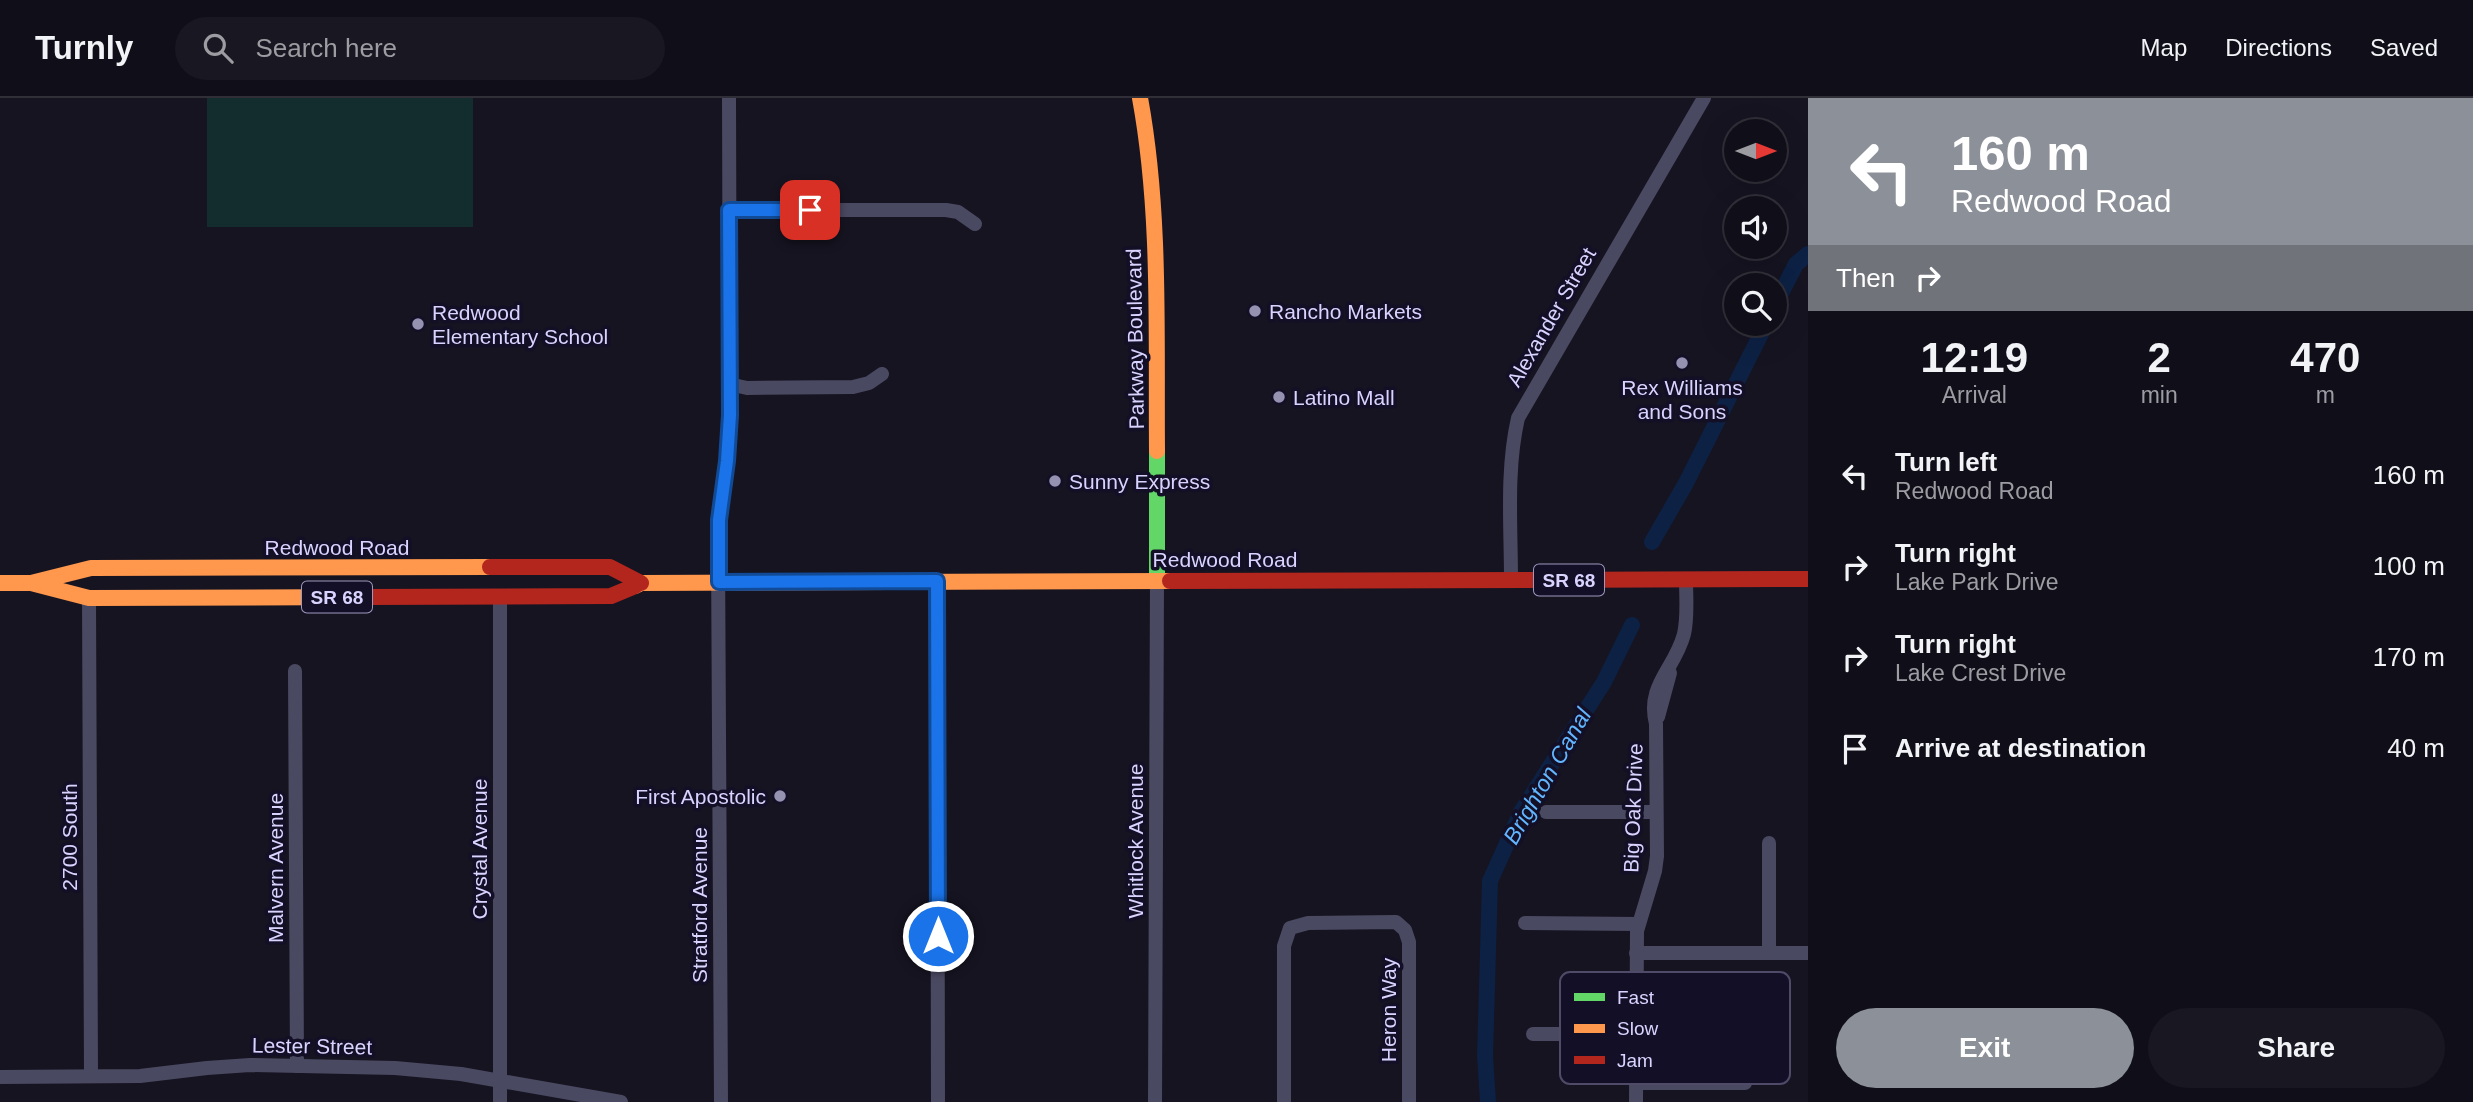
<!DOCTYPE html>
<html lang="en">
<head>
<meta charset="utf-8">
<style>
  body { margin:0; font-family:Helvetica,sans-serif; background:#191822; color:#f1f3f6; height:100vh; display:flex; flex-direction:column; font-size:26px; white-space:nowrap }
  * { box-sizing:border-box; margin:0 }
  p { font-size:23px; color:#9c9ca2 }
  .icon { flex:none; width:38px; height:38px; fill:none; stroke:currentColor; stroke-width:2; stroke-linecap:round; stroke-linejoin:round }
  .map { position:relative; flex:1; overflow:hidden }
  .drawer { display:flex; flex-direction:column; background:#100f19; width:665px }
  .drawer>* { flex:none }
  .banner { background:#8c9099; color:#fff; overflow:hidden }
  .needle { width:46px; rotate:90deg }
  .fabs { position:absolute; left:1724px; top:21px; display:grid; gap:14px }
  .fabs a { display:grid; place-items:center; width:63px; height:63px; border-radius:50%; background:#100f19; box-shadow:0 7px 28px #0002,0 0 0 2px #302f38; font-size:35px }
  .pin { position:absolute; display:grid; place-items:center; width:60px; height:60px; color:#fff; margin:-30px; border-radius:14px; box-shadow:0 4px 10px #0006 }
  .me { position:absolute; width:77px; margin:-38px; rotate:0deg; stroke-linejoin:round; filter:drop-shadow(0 0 5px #0008) }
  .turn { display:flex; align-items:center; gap:24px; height:147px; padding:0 28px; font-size:32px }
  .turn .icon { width:91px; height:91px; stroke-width:2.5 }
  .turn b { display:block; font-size:49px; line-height:60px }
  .then { display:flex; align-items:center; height:66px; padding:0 28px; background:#0003; gap:14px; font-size:26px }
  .eta { display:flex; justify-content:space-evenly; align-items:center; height:119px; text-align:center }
  .eta b { font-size:42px; font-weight:700; line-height:49px }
  .primary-button { display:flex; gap:14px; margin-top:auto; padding:14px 28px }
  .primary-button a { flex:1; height:80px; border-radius:42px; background:#8c9099; color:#fff; font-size:28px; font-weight:700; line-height:80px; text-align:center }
  .primary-button a+a { background:#191822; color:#f1f3f6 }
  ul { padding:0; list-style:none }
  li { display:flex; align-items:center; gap:21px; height:91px; padding:0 28px }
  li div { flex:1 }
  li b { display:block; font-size:26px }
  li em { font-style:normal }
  header { display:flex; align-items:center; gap:42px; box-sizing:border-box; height:98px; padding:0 35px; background:#100f19; border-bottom:2px solid #302f38 }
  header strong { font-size:33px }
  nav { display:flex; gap:38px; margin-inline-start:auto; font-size:24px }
  .search { width:490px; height:63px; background:#191822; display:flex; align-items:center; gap:18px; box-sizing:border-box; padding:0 24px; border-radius:38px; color:#9c9ca2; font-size:26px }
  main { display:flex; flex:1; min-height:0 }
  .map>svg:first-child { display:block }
</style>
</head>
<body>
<header>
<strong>Turnly</strong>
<div class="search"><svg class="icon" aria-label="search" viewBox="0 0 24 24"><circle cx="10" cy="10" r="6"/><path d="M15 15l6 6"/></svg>Search here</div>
<nav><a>Map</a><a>Directions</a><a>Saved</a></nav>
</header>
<main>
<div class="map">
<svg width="1808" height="1004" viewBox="0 0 1808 1004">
  <rect width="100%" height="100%" fill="#161421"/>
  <rect fill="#132c2d" x="207" y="0" width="266" height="129"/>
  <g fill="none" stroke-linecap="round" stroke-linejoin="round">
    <g stroke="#0d2144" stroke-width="16">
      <polyline points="1774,209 1796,166 1808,156"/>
      <polyline points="1652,444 1686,385 1766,226"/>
      <polyline points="1488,1004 1485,958 1490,783 1521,714 1604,584 1632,527"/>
    </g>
    <g stroke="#4a4962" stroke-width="14">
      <polyline points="729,112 946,112 958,114 975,126"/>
      <polyline points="729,286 747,290 853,289 869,285 882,276"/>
      <path d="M 1511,482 C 1511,428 1506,372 1518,320 L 1704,0"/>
      <polyline points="937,483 938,1004"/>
      <polyline points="500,498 500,1004"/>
      <polyline points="89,500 91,978"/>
      <polyline points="295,573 297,968"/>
      <polyline points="1658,619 1670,575"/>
      <polyline points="1546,714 1656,714"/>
      <polyline points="1525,825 1638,826"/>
      <polyline points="1769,854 1769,745"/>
      <polyline points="1636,855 1808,855"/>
      <polyline points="1533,936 1636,936"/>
      <polyline points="0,979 140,978 207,970 250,967 395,970 461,976 621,1004"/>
      <polyline points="1636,985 1745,985"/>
      <polyline points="721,1004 718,452 730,317 729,0"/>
      <polyline points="1155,1004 1157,482"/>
      <polyline points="1284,1004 1284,848 1290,830 1308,825 1396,824 1405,832 1409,844 1409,1004"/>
      <path d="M 1636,1004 L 1637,833 L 1655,773 L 1657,758 L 1656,626 C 1646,587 1675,571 1684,536 C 1688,519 1686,499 1686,482"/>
    </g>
    <polyline stroke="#63d668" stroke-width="16" points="1157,353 1157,482"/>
    <g stroke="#ff974d" stroke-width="16">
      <path d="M 1140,0 C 1161,114 1156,236 1157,353"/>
      <polyline points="0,485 31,485 91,470 490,469"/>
      <polyline points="31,485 89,500 368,499"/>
      <polyline points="635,488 641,485 1170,483"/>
    </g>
    <g stroke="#b3261e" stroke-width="16">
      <polyline points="490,469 610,469 641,485"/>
      <polyline points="1170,483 1808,481"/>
      <polyline points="368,499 611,498 635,488"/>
    </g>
  </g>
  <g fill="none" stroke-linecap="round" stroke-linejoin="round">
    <g stroke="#114b97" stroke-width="18">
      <polyline id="route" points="810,112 729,112 730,317 727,363 719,422 719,484 937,483 938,838"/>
    </g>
    <use href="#route" stroke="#1a73e8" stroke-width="12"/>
  </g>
  <g fill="#9591b1" stroke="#130f26" stroke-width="2.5">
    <circle cx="1255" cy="213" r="7"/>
    <circle cx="418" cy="226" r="7"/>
    <circle cx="1682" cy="265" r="7"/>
    <circle cx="1279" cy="299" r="7"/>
    <circle cx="1055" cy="383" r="7"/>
    <circle cx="780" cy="698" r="7"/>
  </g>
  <g text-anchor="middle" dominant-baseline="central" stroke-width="7" stroke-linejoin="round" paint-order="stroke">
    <g fill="#130f26" stroke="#9e99be" stroke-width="2">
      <rect x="1534" y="466.5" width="70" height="31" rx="5"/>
      <rect x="302" y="483.5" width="70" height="31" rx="5"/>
    </g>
    <g font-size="19" font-weight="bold" fill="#d9d4ff">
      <text x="1569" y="482">SR 68</text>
      <text x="337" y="499">SR 68</text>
    </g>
    <g font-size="21" fill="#d9d4ff" stroke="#130f26" text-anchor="start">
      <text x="1269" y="213">Rancho Markets</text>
      <text x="432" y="214">Redwood<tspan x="432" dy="24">Elementary School</tspan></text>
      <text x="1682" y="289" text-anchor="middle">Rex Williams<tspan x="1682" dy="24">and Sons</tspan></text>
      <text x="1293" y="299">Latino Mall</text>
      <text x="1069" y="383">Sunny Express</text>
      <text x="766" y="698" text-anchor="end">First Apostolic</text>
    </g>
    <g font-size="21" fill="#d9d4ff" stroke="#130f26">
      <text transform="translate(1551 219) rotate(-60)">Alexander Street</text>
      <text transform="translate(1135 241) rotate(-91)">Parkway Boulevard</text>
      <text x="337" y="449">Redwood Road</text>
      <text x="1225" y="461">Redwood Road</text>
      <text transform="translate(1633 710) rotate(-88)">Big Oak Drive</text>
      <text transform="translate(69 739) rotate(-90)">2700 South</text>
      <text transform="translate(1135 743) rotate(-90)">Whitlock Avenue</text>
      <text transform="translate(479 751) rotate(-90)">Crystal Avenue</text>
      <text transform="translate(275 770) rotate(-90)">Malvern Avenue</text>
      <text transform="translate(699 807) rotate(-90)">Stratford Avenue</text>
      <text transform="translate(1388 912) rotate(-90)">Heron Way</text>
      <text transform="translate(312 948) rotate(1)">Lester Street</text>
    </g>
    <g font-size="23" font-style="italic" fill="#62b6ff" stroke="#130f26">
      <text transform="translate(1547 678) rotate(-60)">Brighton Canal</text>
    </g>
  </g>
  <rect x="1560" y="874" width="230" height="112" rx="10" fill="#130f26" stroke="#4e4a67" stroke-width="2"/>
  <rect x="1574" y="895" width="31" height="8" fill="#63d668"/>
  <rect x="1574" y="926" width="31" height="9" fill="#ff974d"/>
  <rect x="1574" y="958" width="31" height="8" fill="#b3261e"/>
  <g font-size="19" fill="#d9d4ff">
    <text x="1617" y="906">Fast</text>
    <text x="1617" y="937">Slow</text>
    <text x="1617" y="969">Jam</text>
  </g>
</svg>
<div class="fabs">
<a><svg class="needle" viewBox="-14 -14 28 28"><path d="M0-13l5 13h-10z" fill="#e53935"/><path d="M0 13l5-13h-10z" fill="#9c9ca2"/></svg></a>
<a><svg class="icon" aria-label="sound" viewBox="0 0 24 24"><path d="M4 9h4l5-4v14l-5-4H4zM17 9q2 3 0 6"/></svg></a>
<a><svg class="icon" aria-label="search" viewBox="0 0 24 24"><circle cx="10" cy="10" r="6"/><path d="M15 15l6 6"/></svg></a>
</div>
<div class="pin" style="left:810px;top:112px;background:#d93025"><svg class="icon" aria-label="arrive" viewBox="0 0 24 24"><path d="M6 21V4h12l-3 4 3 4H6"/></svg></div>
<svg class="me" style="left:938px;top:838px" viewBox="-20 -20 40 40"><circle r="17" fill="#1a73e8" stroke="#fff" stroke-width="3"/><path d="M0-11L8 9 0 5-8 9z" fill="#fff"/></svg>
</div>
<section class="drawer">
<div class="banner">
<div class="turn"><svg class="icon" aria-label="left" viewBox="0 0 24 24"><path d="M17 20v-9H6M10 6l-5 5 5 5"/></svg><div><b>160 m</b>Redwood Road</div></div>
<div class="then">Then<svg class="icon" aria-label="right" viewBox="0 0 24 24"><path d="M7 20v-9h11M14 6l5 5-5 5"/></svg></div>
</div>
<div class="eta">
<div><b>12:19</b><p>Arrival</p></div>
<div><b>2</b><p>min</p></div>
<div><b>470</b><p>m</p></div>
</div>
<ul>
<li><svg class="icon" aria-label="left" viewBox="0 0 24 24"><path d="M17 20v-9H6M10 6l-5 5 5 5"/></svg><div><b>Turn left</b><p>Redwood Road</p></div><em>160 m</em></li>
<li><svg class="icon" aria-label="right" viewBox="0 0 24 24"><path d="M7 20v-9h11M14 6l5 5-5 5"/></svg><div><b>Turn right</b><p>Lake Park Drive</p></div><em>100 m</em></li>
<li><svg class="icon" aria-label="right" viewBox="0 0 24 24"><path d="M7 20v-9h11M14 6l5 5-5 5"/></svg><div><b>Turn right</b><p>Lake Crest Drive</p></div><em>170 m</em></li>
<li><svg class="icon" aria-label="arrive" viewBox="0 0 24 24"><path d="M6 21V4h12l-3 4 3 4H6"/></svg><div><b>Arrive at destination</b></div><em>40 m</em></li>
</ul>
<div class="primary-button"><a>Exit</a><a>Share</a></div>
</section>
</main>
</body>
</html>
